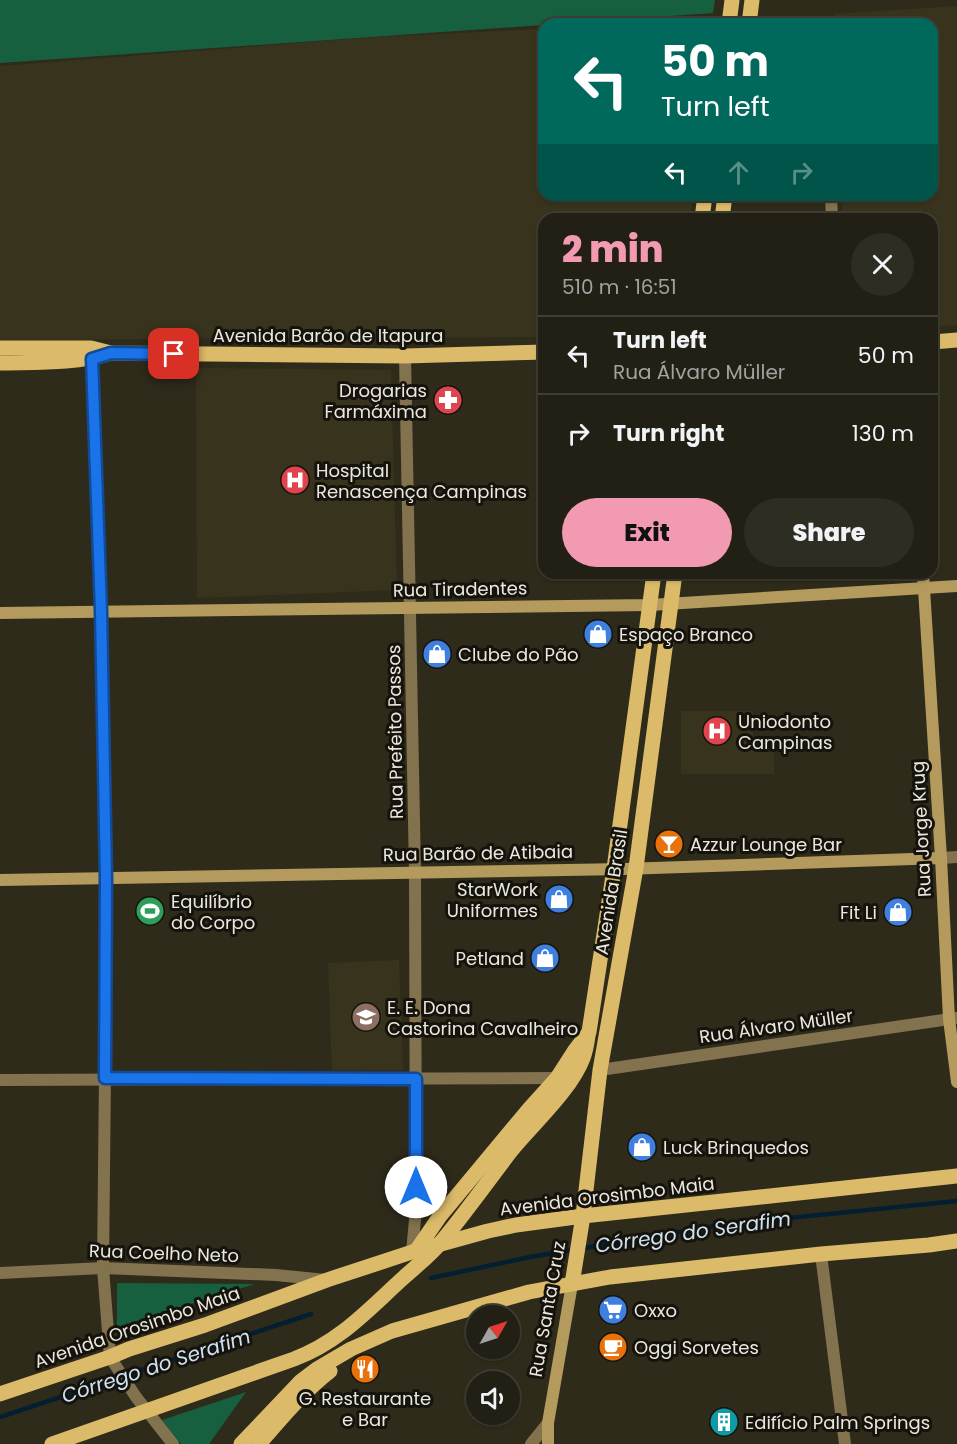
<!DOCTYPE html>
<html lang="en">
<head>
<meta charset="utf-8">
<style>
  body { margin:0; font-family:Poppins,sans-serif; background:#2e2d22; color:#f1f3f6; height:100vh; display:flex; flex-direction:column; font-size:22px; white-space:nowrap }
  * { box-sizing:border-box; margin:0 }
  p { font-size:20px; color:#a2a3a0 }
  .icon { flex:none; width:33px; height:33px; fill:none; stroke:currentColor; stroke-width:2; stroke-linecap:round; stroke-linejoin:round }
  .map { position:relative; flex:1; overflow:hidden }
  .side { position:absolute; left:538px; top:213px; width:400px; height:366px; display:flex; flex-direction:column; background:#222014; border-radius:18px; box-shadow:0 2px 4px #0004,0 0 0 2px #3f3e34 }
  .side>* { flex:none }
  .banner { position:absolute; left:538px; top:18px; width:400px; height:183px; border-radius:18px; box-shadow:0 2px 4px #0004,0 0 0 2px #3f3e34; background:#00695c; color:#fff; overflow:hidden }
  .needle { width:39px; rotate:51deg }
  .fabs { position:absolute; left:466px; top:1305px; display:grid; gap:12px }
  .fabs a { display:grid; place-items:center; width:54px; height:54px; border-radius:50%; background:#222014; box-shadow:0 2px 4px #0004,0 0 0 2px #3f3e34; font-size:30px }
  .pin { position:absolute; display:grid; place-items:center; width:51px; height:51px; color:#fff; margin:-26px; border-radius:12px; box-shadow:0 3px 9px #0006 }
  .me { position:absolute; width:66px; margin:-33px; rotate:0deg; stroke-linejoin:round; filter:drop-shadow(0 0 4px #0008) }
  .turn { display:flex; align-items:center; gap:21px; height:126px; padding:0 24px; font-size:27px }
  .turn .icon { width:78px; height:78px; stroke-width:2.5 }
  .turn b { display:block; font-size:42px; line-height:51px }
  .lanes { display:flex; align-items:center; height:57px; padding:0 24px; background:#0003; justify-content:center; gap:30px; direction:ltr }
  .lanes .off { opacity:.35 }
  .round { display:grid; place-items:center; flex:none; width:63px; height:63px; border-radius:32px; background:#2e2d22 }
  .head { display:flex; align-items:center; justify-content:space-between; height:102px; padding:0 24px }
  h1 { font-size:36px; font-weight:800; line-height:45px; color:#f19ab1 }
  .action { display:flex; gap:12px; margin-top:auto; padding:12px 24px }
  .action a { flex:1; height:69px; border-radius:36px; background:#f19ab1; color:#111; font-size:24px; font-weight:800; line-height:69px; text-align:center }
  .action a+a { background:#2e2d22; color:#f1f3f6 }
  ul { padding:0; list-style:none }
  li { display:flex; align-items:center; gap:18px; height:78px; padding:0 24px; border-top:2px solid #3f3e34 }
  li div { flex:1 }
  li b { display:block; font-size:22px }
  li em { font-style:normal }
  .map>svg:first-child { display:block }
</style>
</head>
<body>
<div class="map">
<svg width="957" height="1444" viewBox="0 0 957 1444">
  <rect width="100%" height="100%" fill="#2e2b1b"/>
  <g fill="#38331c">
    <polygon points="957,6 957,325 933,327 933,219 843,219 842,195 933,195 933,24 835,24 834,14"/>
    <polygon points="544,29 544,195 693,195 690,219 544,219 544,337 0,340 0,66 375,37"/>
    <polygon points="196,368 391,370 397,590 197,598"/>
    <polygon points="681,711 753,711 753,750 774,750 774,774 681,774"/>
    <polygon points="399,960 403,1070 332,1070 328,963"/>
  </g>
  <g fill="#166040">
    <polygon points="0,0 715,0 713,13 0,63"/>
    <polygon points="117,1283 255,1284 117,1327"/>
    <polygon points="246,1392 209,1444 181,1444 162,1420"/>
  </g>
  <g fill="none" stroke-linecap="round" stroke-linejoin="round">
    <g stroke="#041e32" stroke-width="4.5">
      <polyline points="431,1278 530,1257 721,1225 957,1201"/>
      <polyline points="0,1417 311,1314"/>
    </g>
    <g stroke="#82724d" stroke-width="12">
      <polyline points="831,195 832,219"/>
      <polyline points="405,356 415,872 416,1209 412,1252"/>
      <polyline points="600,1070 957,1018"/>
      <polyline points="821,1254 845,1444"/>
      <polyline points="103,1268 276,1275 326,1280"/>
      <polyline points="531,1444 548,1423"/>
    </g>
    <g stroke="#82724d" stroke-width="12">
      <polyline points="91,350 101,611 107,879 103,1268 110,1357 136,1397 173,1444"/>
      <polyline points="941,858 957,857"/>
      <polyline points="0,1080 557,1078"/>
      <polyline points="0,1273 103,1268"/>
    </g>
    <g stroke="#b49b5d" stroke-width="12">
      <polyline points="923,573 941,858 949,1019 957,1082"/>
      <polyline points="0,613 650,605 957,586"/>
      <polyline points="0,880 624,869 941,858"/>
      <polyline points="548,1444 548,1423 572,1284"/>
    </g>
    <g stroke="#dbba69" stroke-width="15">
      <polyline points="729,24 732,0"/>
      <polyline points="749,24 752,0"/>
      <polyline points="702,219 705,195"/>
      <polyline points="722,219 725,195"/>
      <polyline points="933,342 957,340"/>
      <polyline points="0,348 91,348 111,353 405,356 544,352"/>
      <path d="M 0,363 C 38,362 74,364 111,353"/>
      <polyline points="416,1251 440,1216 529,1109 557,1078 575,1050 589,1032 614,869 654,573"/>
      <polyline points="572,1284 583,1216 600,1070 636,868 675,573"/>
      <polyline points="0,1394 110,1357 129,1349 205,1325 327,1280 412,1252 488,1231 516,1225 583,1216 957,1176"/>
      <path d="M 52,1444 L 294,1359 C 339,1342 367,1311 402,1279 C 415,1267 431,1255 442,1241 C 466,1212 488,1181 511,1151 C 533,1124 571,1090 583,1058 C 586,1051 587,1043 588,1036"/>
      <polyline points="241,1444 301,1381 317,1369 351,1349 392,1331 529,1292 610,1277 821,1254 929,1245 957,1241"/>
      <path d="M 259,1444 C 282,1418 303,1392 330,1371"/>
    </g>
  </g>
  <g fill="none" stroke-linecap="round" stroke-linejoin="round">
    <g stroke="#114b97" stroke-width="15">
      <polyline id="route" points="174,354 111,353 92,359 101,611 106,879 105,1078 416,1079 416,1187"/>
    </g>
    <use href="#route" stroke="#1a73e8" stroke-width="10"/>
  </g>
  <defs>
    <g id="pharmacy-disc" transform="scale(1.5)"><circle r="9.5" fill="#e0444e" stroke="#15130c"/><path d="M-2-6h4v4h4v4h-4v4h-4v-4h-4v-4h4Z" fill="#fff"/></g>
    <g id="hospital-disc" transform="scale(1.5)"><circle r="9.5" fill="#e0444e" stroke="#15130c"/><path d="M-5-5h3v3.5h4V-5h3V5h-3V1.5h-4V5h-3Z" fill="#fff"/></g>
    <g id="shop-disc" transform="scale(1.5)"><circle r="9.5" fill="#3f7fe0" stroke="#15130c"/><path d="M-5-2.5h2.3a2.7 3.5 0 0 1 5.4 0H5L5.5 6h-11ZM-1.5-2.5h3a1.5 2.3 0 0 0-3 0Z" fill="#fff"/></g>
    <g id="bar-disc" transform="scale(1.5)"><circle r="9.5" fill="#e8710a" stroke="#15130c"/><path d="M-6-5H6L.8 .8V4.5H3.5V6h-7V4.5H-.8V.8Z" fill="#fff"/></g>
    <g id="stadium-disc" transform="scale(1.5)"><circle r="9.5" fill="#2e9e5b" stroke="#15130c"/><path d="M0-5a6.5 5 0 1 0 0 10a6.5 5 0 1 0 0-10ZM-3.5-1.8h7v3.6h-7Z" fill="#fff"/></g>
    <g id="school-disc" transform="scale(1.5)"><circle r="9.5" fill="#8d6e63" stroke="#15130c"/><path d="M0-5L7-2L0 1L-7-2ZM-4 1L0 2.5L4 1V4Q0 6-4 4Z" fill="#fff"/></g>
    <g id="supermarket-disc" transform="scale(1.5)"><circle r="9.5" fill="#3f7fe0" stroke="#15130c"/><path d="M-6-5.5h2.5l.6 2H6L4.5 2H-2.5L-4.4-4H-6ZM-1.5 3.2a1.3 1.3 0 1 0 .1 0ZM3 3.2a1.3 1.3 0 1 0 .1 0Z" fill="#fff"/></g>
    <g id="cafe-disc" transform="scale(1.5)"><circle r="9.5" fill="#e8710a" stroke="#15130c"/><path d="M-5.5-4.5H6V0H3Q3 3.5 0 3.5H-2.5Q-5.5 3.5-5.5 0ZM3-3.2v2h1.7v-2ZM-6 4.5H4V6H-6Z" fill="#fff"/></g>
    <g id="restaurant-disc" transform="scale(1.5)"><circle r="9.5" fill="#e8710a" stroke="#15130c"/><path d="M-5-6h1v4h1v-4h1v4h1v-4h1v5L-1.5 .5V6h-2V.5L-5-1ZM5-6V6H3V1.5H1.5Q1.5-4 5-6Z" fill="#fff"/></g>
    <g id="building-disc" transform="scale(1.5)"><circle r="9.5" fill="#0f9aa8" stroke="#15130c"/><path d="M-4-6H4V6H1V3H-1V6H-4ZM-2.5-4.3h1.7v1.8h-1.7ZM.8-4.3h1.7v1.8H.8ZM-2.5-1h1.7V.8h-1.7ZM.8-1h1.7V.8H.8Z" fill="#fff"/></g>
  </defs>
  <g fill-rule="evenodd">
    <use href="#pharmacy-disc" x="448" y="400"/>
    <use href="#hospital-disc" x="295" y="480"/>
    <use href="#shop-disc" x="598" y="634"/>
    <use href="#shop-disc" x="437" y="654"/>
    <use href="#hospital-disc" x="717" y="731"/>
    <use href="#bar-disc" x="669" y="844"/>
    <use href="#shop-disc" x="559" y="899"/>
    <use href="#stadium-disc" x="150" y="911"/>
    <use href="#shop-disc" x="898" y="912"/>
    <use href="#shop-disc" x="545" y="958"/>
    <use href="#school-disc" x="366" y="1017"/>
    <use href="#shop-disc" x="642" y="1147"/>
    <use href="#supermarket-disc" x="613" y="1310"/>
    <use href="#cafe-disc" x="613" y="1347"/>
    <use href="#restaurant-disc" x="365" y="1369"/>
    <use href="#building-disc" x="724" y="1422"/>
  </g>
  <g text-anchor="middle" dominant-baseline="central" stroke-width="6" stroke-linejoin="round" paint-order="stroke">
    <g font-size="18" fill="#eae8de" stroke="#15130c">
      <text x="328" y="335">Avenida Barão de Itapura</text>
      <text transform="translate(460 589) rotate(-1)">Rua Tiradentes</text>
      <text transform="translate(395 732) rotate(-91)">Rua Prefeito Passos</text>
      <text transform="translate(921 829) rotate(-93)">Rua Jorge Krug</text>
      <text transform="translate(478 853) rotate(-1)">Rua Barão de Atibaia</text>
      <text transform="translate(611 892) rotate(-81)">Avenida Brasil</text>
      <text transform="translate(776 1026) rotate(-8)">Rua Álvaro Müller</text>
      <text transform="translate(607 1196) rotate(-7)">Avenida Orosimbo Maia</text>
      <text transform="translate(164 1253) rotate(2)">Rua Coelho Neto</text>
      <text transform="translate(547 1309) rotate(-80)">Rua Santa Cruz</text>
      <text transform="translate(137 1327) rotate(-19)">Avenida Orosimbo Maia</text>
    </g>
    <g font-size="18" fill="#eae8de" stroke="#15130c" text-anchor="start">
      <text x="427" y="390" text-anchor="end">Drogarias<tspan x="427" dy="21">Farmáxima</tspan></text>
      <text x="316" y="470">Hospital<tspan x="316" dy="21">Renascença Campinas</tspan></text>
      <text x="619" y="634">Espaço Branco</text>
      <text x="458" y="654">Clube do Pão</text>
      <text x="738" y="721">Uniodonto<tspan x="738" dy="21">Campinas</tspan></text>
      <text x="690" y="844">Azzur Lounge Bar</text>
      <text x="538" y="889" text-anchor="end">StarWork<tspan x="538" dy="21">Uniformes</tspan></text>
      <text x="171" y="901">Equilíbrio<tspan x="171" dy="21">do Corpo</tspan></text>
      <text x="877" y="912" text-anchor="end">Fit Li</text>
      <text x="524" y="958" text-anchor="end">Petland</text>
      <text x="387" y="1007">E. E. Dona<tspan x="387" dy="21">Castorina Cavalheiro</tspan></text>
      <text x="663" y="1147">Luck Brinquedos</text>
      <text x="634" y="1310">Oxxo</text>
      <text x="634" y="1347">Oggi Sorvetes</text>
      <text x="365" y="1398" text-anchor="middle">G. Restaurante<tspan x="365" dy="21">e Bar</tspan></text>
      <text x="745" y="1422">Edifício Palm Springs</text>
    </g>
    <g font-size="20" font-style="italic" fill="#cfe2f3" stroke="#15130c">
      <text transform="translate(693 1232) rotate(-8)">Córrego do Serafim</text>
      <text transform="translate(156 1366) rotate(-18)">Córrego do Serafim</text>
    </g>
  </g>
</svg>
<div class="fabs">
<a><svg class="needle" viewBox="-14 -14 28 28"><path d="M0-13l5 13h-10z" fill="#e53935"/><path d="M0 13l5-13h-10z" fill="#a2a3a0"/></svg></a>
<a><svg class="icon" aria-label="sound" viewBox="0 0 24 24"><path d="M4 9h4l5-4v14l-5-4H4zM17 9q2 3 0 6"/></svg></a>
</div>
<div class="pin" style="left:174px;top:354px;background:#d93025"><svg class="icon" aria-label="arrive" viewBox="0 0 24 24"><path d="M6 21V4h12l-3 4 3 4H6"/></svg></div>
<svg class="me" style="left:416px;top:1187px" viewBox="-20 -20 40 40"><circle r="19" fill="#fff"/><path d="M0-13L10 11 0 6-10 11z" fill="#1a73e8"/></svg>
<div class="banner">
<div class="turn"><svg class="icon" aria-label="left" viewBox="0 0 24 24"><path d="M17 20v-9H6M10 6l-5 5 5 5"/></svg><div><b>50 m</b>Turn left</div></div>
<div class="lanes"><svg class="icon" aria-label="left" viewBox="0 0 24 24"><path d="M17 20v-9H6M10 6l-5 5 5 5"/></svg><svg class="icon off" aria-label="ahead" viewBox="0 0 24 24"><path d="M12 20V5M6 11l6-6 6 6"/></svg><svg class="icon off" aria-label="right" viewBox="0 0 24 24"><path d="M7 20v-9h11M14 6l5 5-5 5"/></svg></div>
</div>
<section class="side">
<div class="head"><div><h1>2 min</h1><p>510 m · 16:51</p></div><a class="round"><svg class="icon" aria-label="close" viewBox="0 0 24 24"><path d="M6 6l12 12M18 6L6 18"/></svg></a></div>
<ul>
<li><svg class="icon" aria-label="left" viewBox="0 0 24 24"><path d="M17 20v-9H6M10 6l-5 5 5 5"/></svg><div><b>Turn left</b><p>Rua Álvaro Müller</p></div><em>50 m</em></li>
<li><svg class="icon" aria-label="right" viewBox="0 0 24 24"><path d="M7 20v-9h11M14 6l5 5-5 5"/></svg><div><b>Turn right</b></div><em>130 m</em></li>
</ul>
<div class="action"><a>Exit</a><a>Share</a></div>
</section>
</div>
</body>
</html>
